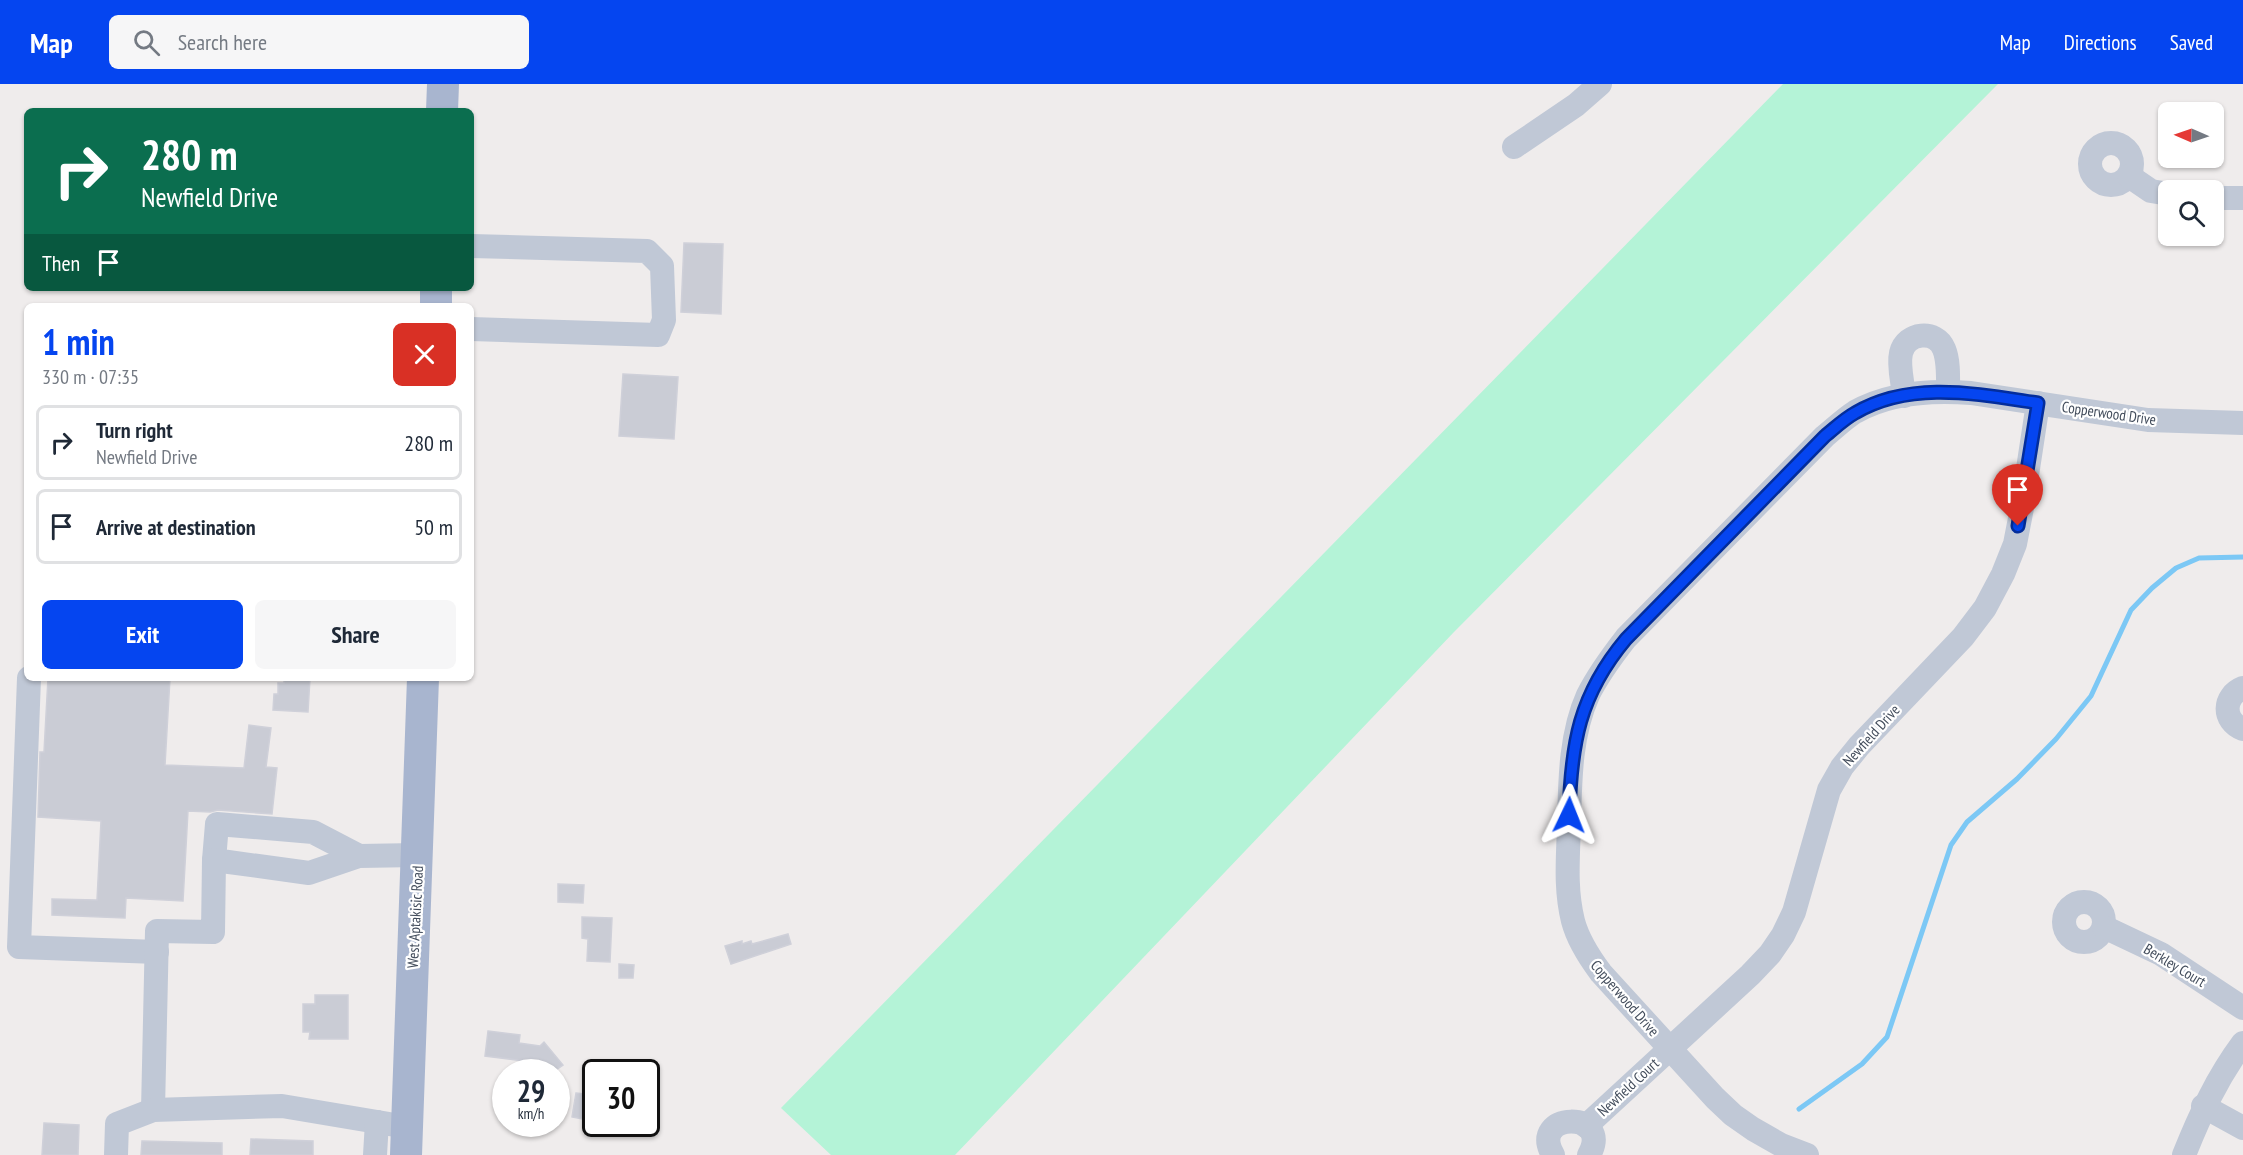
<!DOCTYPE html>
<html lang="en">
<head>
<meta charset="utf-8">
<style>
  body { margin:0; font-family:"PT Sans Narrow",sans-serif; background:#f6f6f7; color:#1f2937; height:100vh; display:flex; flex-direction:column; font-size:22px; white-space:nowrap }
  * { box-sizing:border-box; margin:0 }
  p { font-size:20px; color:#747a83 }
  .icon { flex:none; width:33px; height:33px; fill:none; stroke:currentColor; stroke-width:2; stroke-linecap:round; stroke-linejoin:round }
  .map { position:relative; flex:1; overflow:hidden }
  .details { position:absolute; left:24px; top:219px; width:450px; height:378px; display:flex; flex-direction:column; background:#fff; border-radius:9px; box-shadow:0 2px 4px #0004 }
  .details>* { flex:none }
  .hud { position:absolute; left:24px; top:24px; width:450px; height:183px; border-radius:9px; box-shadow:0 2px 4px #0004; background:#0b6e4f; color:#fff; overflow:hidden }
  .needle { width:39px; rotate:272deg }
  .buttons { position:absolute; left:2158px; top:18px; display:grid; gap:12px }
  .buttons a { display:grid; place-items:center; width:66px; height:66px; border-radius:9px; background:#fff; box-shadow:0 2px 4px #0004; font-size:30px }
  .speed { position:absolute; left:492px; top:975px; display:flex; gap:12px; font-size:30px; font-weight:700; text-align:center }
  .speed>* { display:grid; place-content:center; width:78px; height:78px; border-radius:50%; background:#fff; box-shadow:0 2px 4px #0004; line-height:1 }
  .speed small { font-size:15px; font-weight:400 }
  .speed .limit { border:3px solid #111; border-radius:9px; background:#fff; color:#111 }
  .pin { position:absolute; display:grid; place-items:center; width:51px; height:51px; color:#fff; margin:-62px -26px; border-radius:50% 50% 50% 0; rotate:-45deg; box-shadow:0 0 6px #0007 }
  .pin .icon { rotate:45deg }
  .me { position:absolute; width:66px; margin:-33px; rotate:2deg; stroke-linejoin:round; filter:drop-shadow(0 0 4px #0008) }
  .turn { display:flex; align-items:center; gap:21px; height:126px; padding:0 18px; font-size:27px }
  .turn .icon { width:78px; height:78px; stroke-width:2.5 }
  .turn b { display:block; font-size:42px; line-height:51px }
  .then { display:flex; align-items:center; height:57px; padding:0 18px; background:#0003; gap:12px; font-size:22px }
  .round { display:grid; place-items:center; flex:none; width:63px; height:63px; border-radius:9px; background:#f6f6f7 }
  .head { display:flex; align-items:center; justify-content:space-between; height:102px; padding:0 18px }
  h1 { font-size:36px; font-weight:700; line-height:45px; color:#0545f0 }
  .primary-button { display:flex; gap:12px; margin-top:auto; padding:12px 18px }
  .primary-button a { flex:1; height:69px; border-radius:9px; background:#0545f0; color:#fff; font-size:24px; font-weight:700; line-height:69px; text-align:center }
  .primary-button a+a { background:#f6f6f7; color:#1f2937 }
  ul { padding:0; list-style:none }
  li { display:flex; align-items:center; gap:18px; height:75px; margin:0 12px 9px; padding:0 6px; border:3px solid #e0e1e3; border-radius:9px }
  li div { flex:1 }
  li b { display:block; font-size:22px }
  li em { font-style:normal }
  header { display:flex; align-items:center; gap:36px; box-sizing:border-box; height:84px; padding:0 30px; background:#0545f0; color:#fff }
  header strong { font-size:28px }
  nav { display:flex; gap:33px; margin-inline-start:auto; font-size:21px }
  .search { width:420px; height:54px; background:#f6f6f7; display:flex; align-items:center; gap:15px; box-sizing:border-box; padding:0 21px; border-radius:9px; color:#747a83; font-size:22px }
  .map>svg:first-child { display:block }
</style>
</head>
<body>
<header>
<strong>Map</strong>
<div class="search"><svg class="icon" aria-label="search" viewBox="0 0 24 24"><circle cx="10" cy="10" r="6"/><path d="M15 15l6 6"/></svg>Search here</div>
<nav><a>Map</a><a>Directions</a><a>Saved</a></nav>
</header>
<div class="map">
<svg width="2243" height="1071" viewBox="0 0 2243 1071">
  <rect width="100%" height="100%" fill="#efecec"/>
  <polygon fill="#b4f3d7" points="1783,0 1998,0 1454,548 955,1071 831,1071 781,1024"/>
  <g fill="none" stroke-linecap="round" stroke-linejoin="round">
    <polyline stroke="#7cc8f5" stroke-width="5" points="1799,1025 1862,980 1887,953 1951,761 1967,738 2017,695 2056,655 2091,612 2131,526 2152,504 2176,484 2199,474 2243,473"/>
  </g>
  <g fill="#caccd5" stroke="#cfd0d9" stroke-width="1.5">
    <polygon points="684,159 723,160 721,230 681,228"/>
    <polygon points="623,290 678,293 674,355 619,352"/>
    <polygon points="48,594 170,594 165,681 244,684 249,641 271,644 266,683 277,684 272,730 218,726 210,728 188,727 183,817 126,814 125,834 52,831 52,815 97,816 101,737 38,733 40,668 44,668"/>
    <polygon points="284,594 310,594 308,628 273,626 274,610 278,610 278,599 284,599"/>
    <polygon points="558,800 584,801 583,819 558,818"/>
    <polygon points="582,833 612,834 610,878 587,877 588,855 582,854"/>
    <polygon points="788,850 791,860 731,880 725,862 742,857 742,860 751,857 752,860"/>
    <polygon points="619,880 634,881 633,894 619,894"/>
    <polygon points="315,911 348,911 348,955 309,955 310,948 303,948 303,920 315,920"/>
    <polygon points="488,947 520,951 519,959 540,962 544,958 563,981 553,988 542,988 533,978 485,972"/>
    <polygon points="576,1009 592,1011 588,1036 572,1033"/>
    <polygon points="44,1039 79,1041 78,1071 42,1071"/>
    <polygon points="251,1055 313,1057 313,1071 250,1071"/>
    <polygon points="142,1057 222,1059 222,1071 141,1071"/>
  </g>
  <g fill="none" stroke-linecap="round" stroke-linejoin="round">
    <g stroke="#c0c8d6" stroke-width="24">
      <circle cx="2111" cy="80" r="21"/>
      <polyline points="1514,63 1576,21 1600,0"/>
      <polyline points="2129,92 2151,107 2169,110"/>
      <polyline points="2214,114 2243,114"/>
      <polyline points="471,162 647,167 662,182 664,236 658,251 471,245"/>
      <path d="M 1904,312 C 1903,299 1898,282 1901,269 C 1906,248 1936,245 1944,265 C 1949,277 1948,294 1948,307"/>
      <polyline points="29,594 19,863 157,868"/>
      <path d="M 2243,604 C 2223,612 2222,637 2243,645"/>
      <polyline points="359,772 313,748 217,740 214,776 309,789 359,772 417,771"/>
      <circle cx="2084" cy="838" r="20"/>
      <polyline points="2104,843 2161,870 2243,924"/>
      <polyline points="2203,1022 2243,1044"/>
      <polyline points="153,1026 157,847 213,848 214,776"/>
      <polyline points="1586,1042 1750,891 1770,870 1783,851 1794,828 1829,706 1842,683 1859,662 1963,553 1985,524 2003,490 2015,460 2022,424 2038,319"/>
      <polyline points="116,1071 117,1040 153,1026 282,1022 407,1043"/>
      <polyline points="375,1071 377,1038"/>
      <path d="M 1553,1071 C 1528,1027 1614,1026 1589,1071"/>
      <path d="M 1807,1071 L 1781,1061 L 1753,1045 L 1733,1031 L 1715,1014 L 1601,889 C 1589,873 1578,856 1573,837 C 1565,805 1568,774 1569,741 C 1570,698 1570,651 1588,611 C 1598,591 1612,572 1626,554 L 1825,352 C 1835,344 1844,335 1855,328 C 1890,308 1932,306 1971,309 L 2148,336 L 2243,339"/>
      <path d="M 2184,1071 C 2200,1031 2217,994 2243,959"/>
    </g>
    <g stroke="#a8b5cf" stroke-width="32">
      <polyline points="442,27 443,0"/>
      <polyline points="436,222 436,204"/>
      <polyline points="406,1071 423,594"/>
    </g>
  </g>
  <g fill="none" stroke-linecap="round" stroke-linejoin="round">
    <g stroke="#032d9c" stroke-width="15">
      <path id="route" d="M 1569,731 C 1571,660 1579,611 1626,555 L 1825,352 C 1835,344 1844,335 1855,329 C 1911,296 1977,310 2038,319 L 2018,442"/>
    </g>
    <use href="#route" stroke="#0545f0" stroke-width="10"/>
  </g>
  <g text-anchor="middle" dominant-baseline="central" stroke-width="4.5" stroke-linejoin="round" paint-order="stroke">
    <g font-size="15" fill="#424c5b" stroke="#fff">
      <text transform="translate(2109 329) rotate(8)">Copperwood Drive</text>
      <text transform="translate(1871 651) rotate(-48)">Newfield Drive</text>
      <text transform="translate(415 833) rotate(-87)">West Aptakisic Road</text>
      <text transform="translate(2175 881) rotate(31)">Berkley Court</text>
      <text transform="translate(1625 914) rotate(49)">Copperwood Drive</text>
      <text transform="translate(1628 1003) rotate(-43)">Newfield Court</text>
    </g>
  </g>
</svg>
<div class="buttons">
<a><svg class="needle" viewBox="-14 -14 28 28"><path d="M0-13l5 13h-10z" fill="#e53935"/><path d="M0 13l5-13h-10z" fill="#747a83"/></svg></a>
<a><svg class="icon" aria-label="search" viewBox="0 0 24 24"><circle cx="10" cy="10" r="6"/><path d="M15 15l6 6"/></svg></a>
</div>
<div class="speed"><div>29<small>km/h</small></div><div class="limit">30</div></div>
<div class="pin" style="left:2018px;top:442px;background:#d93025"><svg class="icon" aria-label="arrive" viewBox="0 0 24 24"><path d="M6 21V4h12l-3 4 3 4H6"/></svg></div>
<svg class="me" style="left:1569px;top:731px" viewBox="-20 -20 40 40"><path d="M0-17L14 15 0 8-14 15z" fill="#0545f0" stroke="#fff" stroke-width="4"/></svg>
<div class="hud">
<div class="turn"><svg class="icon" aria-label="right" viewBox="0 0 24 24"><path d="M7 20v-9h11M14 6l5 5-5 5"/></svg><div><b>280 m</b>Newfield Drive</div></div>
<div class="then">Then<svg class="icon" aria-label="arrive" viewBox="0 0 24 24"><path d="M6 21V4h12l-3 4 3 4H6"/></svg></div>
</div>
<section class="details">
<div class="head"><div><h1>1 min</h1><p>330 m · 07:35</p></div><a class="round" style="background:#d93025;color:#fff"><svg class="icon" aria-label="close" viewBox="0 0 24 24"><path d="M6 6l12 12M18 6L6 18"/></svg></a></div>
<ul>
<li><svg class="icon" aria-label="right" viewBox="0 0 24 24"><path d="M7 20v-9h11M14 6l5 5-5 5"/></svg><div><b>Turn right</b><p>Newfield Drive</p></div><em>280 m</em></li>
<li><svg class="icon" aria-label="arrive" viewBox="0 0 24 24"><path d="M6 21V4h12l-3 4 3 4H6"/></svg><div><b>Arrive at destination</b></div><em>50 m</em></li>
</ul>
<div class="primary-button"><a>Exit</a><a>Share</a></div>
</section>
</div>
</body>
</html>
